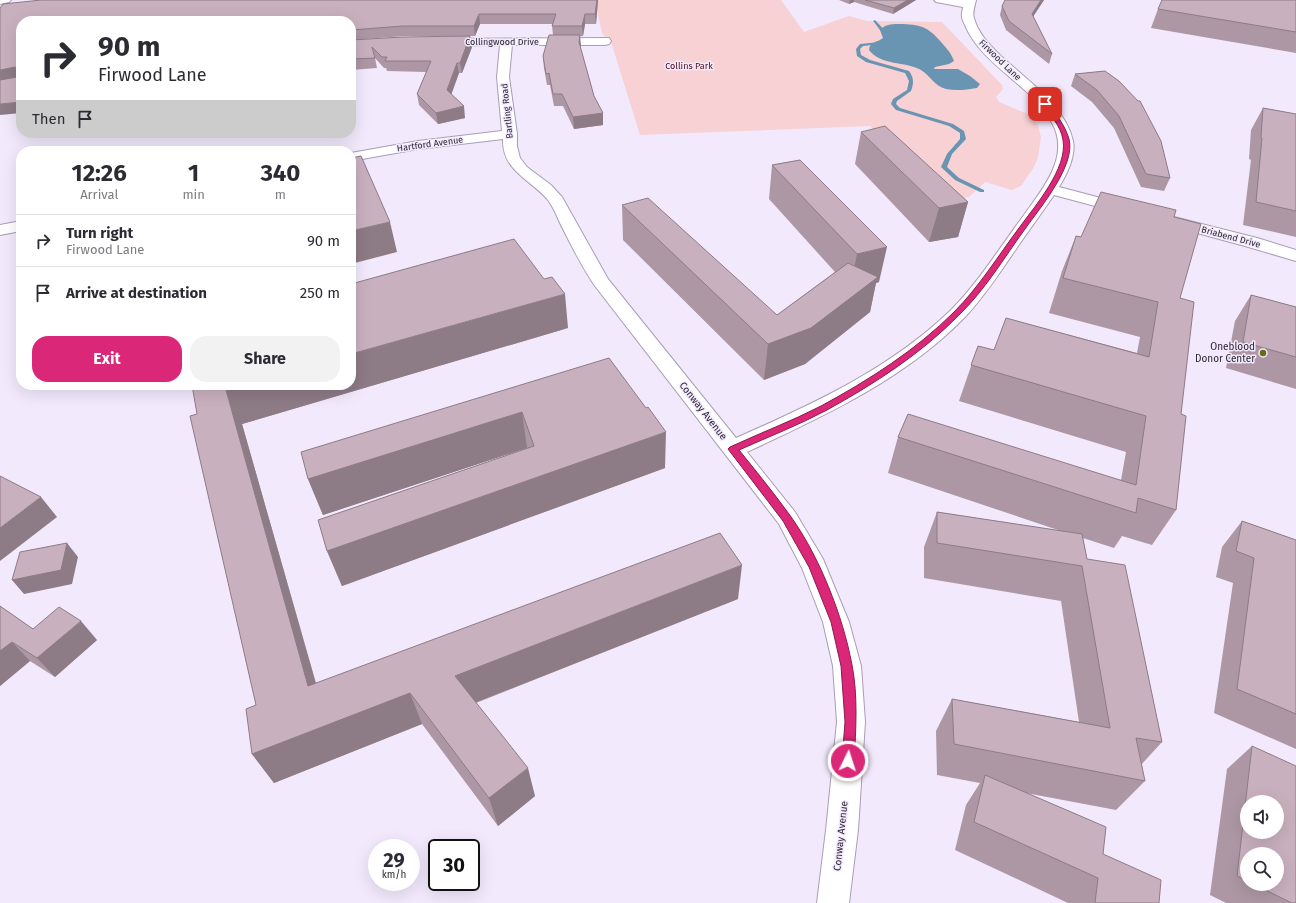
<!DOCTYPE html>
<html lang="en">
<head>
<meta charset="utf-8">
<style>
  body { margin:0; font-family:"Fira Sans",sans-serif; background:#f2f2f3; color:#2b2b33; height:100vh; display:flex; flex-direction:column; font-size:15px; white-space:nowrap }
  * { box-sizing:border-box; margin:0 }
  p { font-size:13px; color:#7c7c81 }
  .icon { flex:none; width:22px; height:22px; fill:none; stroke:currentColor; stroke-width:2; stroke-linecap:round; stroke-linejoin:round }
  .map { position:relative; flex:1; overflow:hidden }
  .sheet { position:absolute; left:16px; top:146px; width:340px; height:244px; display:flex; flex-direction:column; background:#fff; border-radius:16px; box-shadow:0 4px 16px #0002 }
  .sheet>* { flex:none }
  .hud { position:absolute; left:16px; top:16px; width:340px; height:122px; border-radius:16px; box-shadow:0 4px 16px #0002; background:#fff; color:#2b2b33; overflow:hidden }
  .controls { position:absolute; left:1240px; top:795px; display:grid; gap:8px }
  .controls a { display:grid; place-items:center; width:44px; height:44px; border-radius:50%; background:#fff; box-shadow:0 4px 16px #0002; font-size:20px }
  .speed { position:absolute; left:368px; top:839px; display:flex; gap:8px; font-size:20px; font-weight:700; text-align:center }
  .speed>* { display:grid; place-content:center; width:52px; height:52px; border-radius:50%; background:#fff; box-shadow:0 4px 16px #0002; line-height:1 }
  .speed small { font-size:10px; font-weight:400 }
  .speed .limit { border:2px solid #111; border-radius:6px; background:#fff; color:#111 }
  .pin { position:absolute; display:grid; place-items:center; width:34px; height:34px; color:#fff; margin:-17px; border-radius:8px; box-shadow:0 2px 6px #0006 }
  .me { position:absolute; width:44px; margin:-22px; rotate:4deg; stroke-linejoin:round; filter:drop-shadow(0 0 3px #0008) }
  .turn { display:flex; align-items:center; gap:14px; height:84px; padding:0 16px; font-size:18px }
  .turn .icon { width:52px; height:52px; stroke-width:2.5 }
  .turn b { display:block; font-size:28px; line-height:34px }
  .then { display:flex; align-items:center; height:38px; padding:0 16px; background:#0003; gap:8px; font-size:15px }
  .eta { display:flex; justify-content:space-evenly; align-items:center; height:68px; text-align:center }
  .eta b { font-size:24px; font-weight:700; line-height:28px }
  .action { display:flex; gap:8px; margin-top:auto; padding:8px 16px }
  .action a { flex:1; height:46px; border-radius:16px; background:#db2777; color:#fff; font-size:16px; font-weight:700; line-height:46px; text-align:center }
  .action a+a { background:#f2f2f3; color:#2b2b33 }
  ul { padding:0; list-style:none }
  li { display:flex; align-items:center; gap:12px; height:52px; padding:0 16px; border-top:1px solid #e1e1e2 }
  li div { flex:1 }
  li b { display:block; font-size:15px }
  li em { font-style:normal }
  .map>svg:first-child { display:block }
</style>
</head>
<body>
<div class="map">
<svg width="1296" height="903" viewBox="0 0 1296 903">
  <rect width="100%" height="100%" fill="#f2e9fd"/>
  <polygon fill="#f7d1d3" points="595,0 781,0 804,32 849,16 867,21 942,22 1002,85 1003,89 996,97 999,102 1030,115 1038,125 1041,137 1038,157 1034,167 1021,186 1012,190 985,182 969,197 949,202 905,166 870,126 640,135 612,45 602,33"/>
  <path fill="#6a95b2" d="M 903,24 C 923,25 929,28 942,43 C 947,49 951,53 954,61 L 949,64 L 935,67 L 934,69 L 958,69 L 970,76 L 980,84 L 977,88 C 966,90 956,91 946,89 C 934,86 930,75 921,70 C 905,61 881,66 869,50 C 870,41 877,43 883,38 L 880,30 C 886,23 895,24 903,24 Z"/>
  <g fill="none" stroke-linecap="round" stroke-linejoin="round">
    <g fill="#6a95b2" fill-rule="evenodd">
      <polygon points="875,20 889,35 889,37 885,37 874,22 873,21"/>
      <path d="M 880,42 L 882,43 L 882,44 L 863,46 L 860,49 L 861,55 L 870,60 L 909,71 C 914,78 914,83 911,91 L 897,101 L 896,104 L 900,108 L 953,124 L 964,131 L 966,139 L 952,154 L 947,167 L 959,178 L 984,190 L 984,192 L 980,192 L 955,180 L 941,167 L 947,154 L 960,139 L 960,133 L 949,126 L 896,110 L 891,104 L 893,99 L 907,90 L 909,81 L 905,73 L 866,62 L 857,56 L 856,49 L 860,44 Z"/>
    </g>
    <g stroke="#a89db5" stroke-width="2">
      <g id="minor">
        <polygon points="0,0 11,0 9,2 0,4"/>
        <path d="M 934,0 L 976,0 C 975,5 972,13 974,18 C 978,34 991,46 1002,57 C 1026,79 1066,107 1073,141 C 1076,156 1067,174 1059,187 L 1131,206 L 1133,209 L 1131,212 L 1125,214 L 1054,195 C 1041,214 1027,233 1014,252 C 999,274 983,298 965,317 C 905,379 824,416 747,452 L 795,512 L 823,559 L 849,622 L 861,666 L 865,722 L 858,830 L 849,903 L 817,903 L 826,830 L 837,722 L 833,666 L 823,622 L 802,568 L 779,524 L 595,286 C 582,267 572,247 562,227 C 558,219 554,208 548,200 C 530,179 502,171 503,139 L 418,149 L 351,161 L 351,153 L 418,141 L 502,131 L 497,77 L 500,45 L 440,46 L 436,45 L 434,42 L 436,39 L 609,38 L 611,41 L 609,44 L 605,45 L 512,45 L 509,77 L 517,134 L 517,146 L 520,158 L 527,167 L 551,185 L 562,197 L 608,279 L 736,438 C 813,404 890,369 951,310 C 979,282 1000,247 1024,215 C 1042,190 1071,156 1052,123 C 1032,85 982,66 965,25 C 964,23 962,19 962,17 C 961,14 963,10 963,7 L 936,2 Z"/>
        <polygon points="1170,216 1257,238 1296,250 1296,261 1245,246 1164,224 1162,221 1164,218"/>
        <polygon points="21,221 21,231 0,235 0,225"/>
      </g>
    </g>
    <use href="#minor" fill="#fff" fill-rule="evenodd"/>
  </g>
  <g fill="#ad97a4" fill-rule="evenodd">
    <polygon points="41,0 598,0 596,24 585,24 583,36 580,36 580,48 594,96 603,125 574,129 563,106 554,106 550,85 547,85 544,68 543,56 553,35 552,26 553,24 480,24 475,36 470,36 472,47 462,73 459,73 451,94 465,118 438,124 419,105 417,94 426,72 387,71 386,68 384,68 375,58 377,68 351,70 351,40 468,36 405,36 351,40 351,21 21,113 0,8"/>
    <polygon points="839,0 916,0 893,14 854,2 849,4"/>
    <polygon points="1044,0 1033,16 1052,54 1049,64 1006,30 1000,15 1002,6"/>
    <polygon points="1296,0 1296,53 1151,28 1158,9"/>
    <polygon points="1105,71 1170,178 1164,191 1141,187 1114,128 1092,102 1071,86 1075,74"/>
    <polygon points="1263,108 1296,114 1296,237 1243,225 1251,160 1249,159 1251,130"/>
    <polygon points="861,132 968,202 958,237 929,242 855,164"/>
    <polygon points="800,160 879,282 876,283 870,312 805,364 764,380 623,240 622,205 777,315 835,272 769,199 772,165"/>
    <polygon points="1174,217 1180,298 1181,414 1176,510 1152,545 1122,536 1114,548 1083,538 1087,559 1162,742 1141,765 1145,781 1116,810 1026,793 1103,854 1159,903 1068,903 955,850 966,805 980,783 937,775 936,731 952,699 1079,722 1061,601 924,578 924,547 937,512 1061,531 888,473 898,437 1121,480 1126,452 959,401 978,346 994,350 1006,318 1137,353 1140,337 1049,313 1062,271 1076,236 1081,237"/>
    <polygon points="1251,295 1296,307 1296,389 1226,368 1235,321"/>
    <polygon points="568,328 242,424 316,683 738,599 476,703 535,796 498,826 422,724 274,783 252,754 256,705 197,414"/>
    <polygon points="609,358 665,468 342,586 327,551 528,448 527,448 323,515 308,479"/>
    <polygon points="1242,521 1296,540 1296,749 1214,713 1233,583 1216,577 1222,547"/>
    <polygon points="0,606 33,629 97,640 55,677 30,661 0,686"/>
    <path d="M 1252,746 L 1296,903 L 1226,903 L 1210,895 L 1227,769 ZM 1247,854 L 1277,884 L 1247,884 Z"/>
  </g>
  <g fill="#8d7b86">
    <polygon points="597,0 598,0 596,24 595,14"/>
    <polygon points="850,0 854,0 854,2 849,4"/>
    <polygon points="908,0 916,0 893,14 894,8"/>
    <polygon points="1041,0 1044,0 1029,23 1032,14"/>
    <polygon points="479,14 480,24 475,36 474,26"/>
    <polygon points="585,14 585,24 583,36 582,26"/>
    <polygon points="580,35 581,46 579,53 579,42"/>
    <polygon points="470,36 472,47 462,73 460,63"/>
    <polygon points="457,63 459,73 449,101 447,90"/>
    <polygon points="15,67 21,78 0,82 0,70"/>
    <polygon points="21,102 21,113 0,115 0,104"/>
    <polygon points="464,106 465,118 438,124 436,113"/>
    <polygon points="603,113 603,125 574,129 573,117"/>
    <polygon points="968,202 958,237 929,242 939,208"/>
    <polygon points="390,222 397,252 351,264 351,231"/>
    <polygon points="887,247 879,282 876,283 870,312 805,364 764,380 768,344 850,289 857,254"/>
    <polygon points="565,294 568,328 242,424 325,716 308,686 226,390 240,385 351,385 351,354"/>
    <polygon points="522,412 527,448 323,515 308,479"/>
    <polygon points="666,432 665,468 342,586 327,551"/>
    <polygon points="41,497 57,517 0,561 0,528"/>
    <polygon points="67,543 78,557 72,584 24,594 12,580"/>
    <polygon points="742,565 738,599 464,707 455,676"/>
    <polygon points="81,621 97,640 55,677 37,658"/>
    <polygon points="12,642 30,661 0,686 0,651"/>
    <polygon points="410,693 422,724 274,783 252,754"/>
    <polygon points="528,768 535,796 498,826 489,798"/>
  </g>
  <g fill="#c9b0bf" stroke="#8d7b86" fill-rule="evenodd">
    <polygon points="41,0 597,0 595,14 585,14 582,26 552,26 556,14 479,14 474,26 403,26 351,30 351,21 21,21 21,102 0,104 0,80 17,77 17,68 15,67 0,70 0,8 3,4"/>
    <polygon points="865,0 908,0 894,8"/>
    <polygon points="1005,0 1041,0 1032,14 1052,54 1009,21 1002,6"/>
    <polygon points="1162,0 1296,0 1296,32 1158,9"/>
    <polygon points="549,35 580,35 579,42 594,96 603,113 573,117 562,94 553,94 549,73 546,74 543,56"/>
    <polygon points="470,36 460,63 457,63 447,90 464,106 436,113 417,94 431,61 385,61 387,57 382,57 372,47 375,58 351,59 351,40 403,37"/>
    <polygon points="1105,71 1119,81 1138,101 1140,101 1161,141 1170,178 1146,174 1119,116 1097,90 1075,74"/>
    <polygon points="1263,108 1296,114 1296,211 1256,202 1262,138 1261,137"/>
    <polygon points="885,126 968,202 939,208 861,132"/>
    <polygon points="361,156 390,222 351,231 351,158"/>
    <polygon points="800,160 887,247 857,254 772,165"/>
    <polygon points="1101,192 1176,210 1174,217 1201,224 1180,298 1194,302 1181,414 1186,416 1176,510 1138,498 1136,513 898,437 908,414 1136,485 1146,416 971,365 978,346 994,350 1006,318 1149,357 1158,302 1063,278 1076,236 1081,237"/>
    <polygon points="648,198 777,315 848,263 878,277 811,328 768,344 622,205"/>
    <polygon points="514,239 544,279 552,277 565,294 351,354 351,284"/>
    <polygon points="1251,295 1296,307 1296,357 1243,342"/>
    <polygon points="609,358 646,408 648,407 666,432 327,551 318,520 534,446 522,412 308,479 301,452"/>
    <polygon points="192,385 242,385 226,390 308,686 720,533 742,565 455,676 528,768 489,798 410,693 252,754 246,709 256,705 190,416 197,414"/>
    <polygon points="0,476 41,497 0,528"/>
    <polygon points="937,512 1082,534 1087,559 1125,565 1162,742 1136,738 1145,781 954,744 952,699 1110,728 1082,566 937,543"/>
    <polygon points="1242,521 1296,540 1296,714 1237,689 1254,558 1236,551"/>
    <polygon points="67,543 61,570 12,580 20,552"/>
    <polygon points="0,606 33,629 59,607 81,621 37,658 12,642 0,651"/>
    <path d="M 1252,746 L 1296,766 L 1296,903 L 1292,903 L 1253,884 L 1277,884 L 1277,854 L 1247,854 L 1247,881 L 1237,876 ZM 1247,802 L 1277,802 L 1277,832 L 1247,832 Z"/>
    <polygon points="985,775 1106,827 1103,854 1161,880 1159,903 1095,903 1098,878 974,822"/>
  </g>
  <path fill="#db2777" stroke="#8e194d" d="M 1045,102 L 1047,103 C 1056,114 1065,125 1069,139 C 1076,165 1040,208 1025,229 C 1004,258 985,290 959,315 C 921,354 874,384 827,410 C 799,425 768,437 739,450 C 756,471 773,492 789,514 C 819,555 843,616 852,665 C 858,695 856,731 854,761 L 852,766 L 848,767 L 844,766 L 842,761 L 845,722 L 841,666 L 831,622 L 809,567 L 783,521 L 728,449 L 730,447 C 760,433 792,421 821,406 C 869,380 916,350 954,312 C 979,287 998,256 1019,228 C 1035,206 1068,168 1063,140 C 1061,126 1050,115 1042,104 Z"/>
  <circle fill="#656d12" stroke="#f2e9fd" stroke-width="1.5" cx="1263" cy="353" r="4"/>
  <g text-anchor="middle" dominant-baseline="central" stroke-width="3" stroke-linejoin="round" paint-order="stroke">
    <g font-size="9" fill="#2b2630" stroke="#f2e9fd">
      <text x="502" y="42">Collingwood Drive</text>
      <text transform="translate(1000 60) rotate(44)">Firwood Lane</text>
      <text transform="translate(507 111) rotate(-96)">Bartling Road</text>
      <text transform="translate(430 144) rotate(-8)">Hartford Avenue</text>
      <text transform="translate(1231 237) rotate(15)">Briabend Drive</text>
    </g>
    <g font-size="9" fill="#4e0d1b" stroke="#f2e9fd">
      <text x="689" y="66">Collins Park</text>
    </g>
    <g font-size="10" fill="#2b2630" stroke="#f2e9fd" text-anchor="end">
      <text x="1255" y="347">Oneblood<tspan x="1255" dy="12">Donor Center</tspan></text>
    </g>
    <g font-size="10" fill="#2b2630" stroke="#f2e9fd">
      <text transform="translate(703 411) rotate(52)">Conway Avenue</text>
      <text transform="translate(841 836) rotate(-84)">Conway Avenue</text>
    </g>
  </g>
</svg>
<div class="controls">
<a><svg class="icon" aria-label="sound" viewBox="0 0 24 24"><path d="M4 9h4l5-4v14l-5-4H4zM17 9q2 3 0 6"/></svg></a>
<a><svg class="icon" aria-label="search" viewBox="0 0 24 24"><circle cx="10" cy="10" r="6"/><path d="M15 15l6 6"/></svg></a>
</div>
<div class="speed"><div>29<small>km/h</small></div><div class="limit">30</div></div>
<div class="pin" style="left:1045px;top:104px;background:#d93025"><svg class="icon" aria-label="arrive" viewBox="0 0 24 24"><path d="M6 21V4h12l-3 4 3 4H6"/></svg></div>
<svg class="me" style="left:848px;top:761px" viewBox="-20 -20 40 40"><circle r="17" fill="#db2777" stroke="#fff" stroke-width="3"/><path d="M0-11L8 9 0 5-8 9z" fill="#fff"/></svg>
<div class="hud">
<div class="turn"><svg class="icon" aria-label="right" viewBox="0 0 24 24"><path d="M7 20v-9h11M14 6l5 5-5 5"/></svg><div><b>90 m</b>Firwood Lane</div></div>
<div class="then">Then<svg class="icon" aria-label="arrive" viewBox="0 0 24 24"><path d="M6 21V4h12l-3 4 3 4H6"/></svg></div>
</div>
<section class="sheet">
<div class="eta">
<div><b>12:26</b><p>Arrival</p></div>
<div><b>1</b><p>min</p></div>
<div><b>340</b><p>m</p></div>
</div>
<ul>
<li><svg class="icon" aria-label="right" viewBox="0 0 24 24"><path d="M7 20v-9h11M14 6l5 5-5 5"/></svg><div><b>Turn right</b><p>Firwood Lane</p></div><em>90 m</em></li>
<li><svg class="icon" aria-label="arrive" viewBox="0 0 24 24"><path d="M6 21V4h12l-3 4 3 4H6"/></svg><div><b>Arrive at destination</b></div><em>250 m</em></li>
</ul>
<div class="action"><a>Exit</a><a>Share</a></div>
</section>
</div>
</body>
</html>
